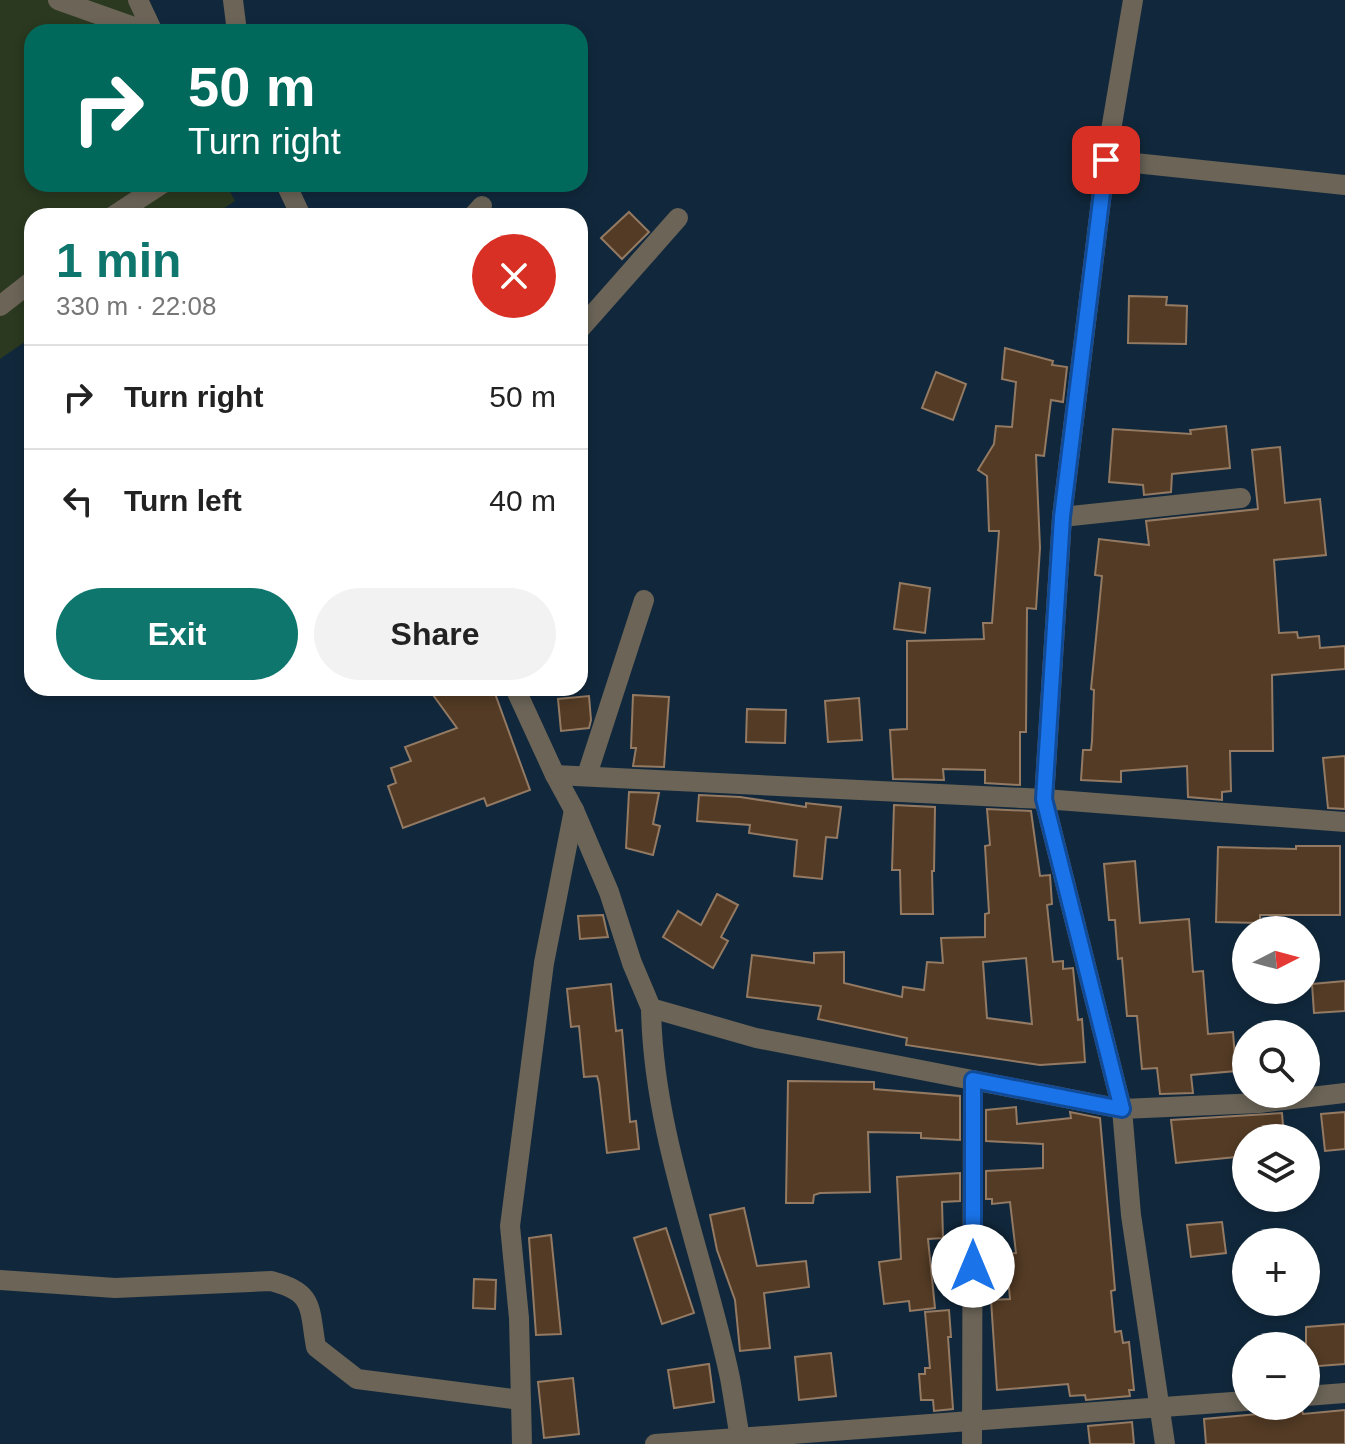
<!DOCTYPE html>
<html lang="en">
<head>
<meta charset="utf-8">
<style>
  body { margin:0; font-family:Helvetica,sans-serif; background:#f2f2f2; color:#222; height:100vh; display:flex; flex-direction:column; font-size:30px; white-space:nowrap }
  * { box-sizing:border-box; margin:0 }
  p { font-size:26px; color:#767676 }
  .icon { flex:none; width:44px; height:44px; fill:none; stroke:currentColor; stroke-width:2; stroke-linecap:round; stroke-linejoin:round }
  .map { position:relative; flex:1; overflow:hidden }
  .drawer { position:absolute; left:24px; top:208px; width:564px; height:488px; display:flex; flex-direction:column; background:#fff; border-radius:24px; box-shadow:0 4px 12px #0003 }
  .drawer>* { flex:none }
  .top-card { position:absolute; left:24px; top:24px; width:564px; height:168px; border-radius:24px; box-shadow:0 4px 12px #0003; background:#00695c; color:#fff; overflow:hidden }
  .needle { width:52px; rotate:84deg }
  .tools { position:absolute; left:1232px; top:916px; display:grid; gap:16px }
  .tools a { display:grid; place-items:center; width:88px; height:88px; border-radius:50%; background:#fff; box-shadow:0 4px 12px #0003; font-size:40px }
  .pin { position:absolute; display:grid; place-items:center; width:68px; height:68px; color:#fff; margin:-34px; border-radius:16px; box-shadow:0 4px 12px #0006 }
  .me { position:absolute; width:88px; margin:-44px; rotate:0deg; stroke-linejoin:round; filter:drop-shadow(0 0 6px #0008) }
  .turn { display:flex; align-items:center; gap:28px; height:168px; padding:0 32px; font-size:36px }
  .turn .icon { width:104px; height:104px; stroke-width:2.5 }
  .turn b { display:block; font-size:56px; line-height:68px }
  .round { display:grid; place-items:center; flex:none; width:84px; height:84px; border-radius:42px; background:#f2f2f2 }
  .overview { display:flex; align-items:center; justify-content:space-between; height:136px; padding:0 32px }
  h1 { font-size:48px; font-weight:600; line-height:60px; color:#0f766e }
  .primary-button { display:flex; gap:16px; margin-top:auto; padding:16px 32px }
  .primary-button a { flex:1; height:92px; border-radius:48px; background:#0f766e; color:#fff; font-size:32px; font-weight:600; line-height:92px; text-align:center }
  .primary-button a+a { background:#f2f2f2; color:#222 }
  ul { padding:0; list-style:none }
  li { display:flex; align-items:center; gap:24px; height:104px; padding:0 32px; border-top:2px solid #e0e0e0 }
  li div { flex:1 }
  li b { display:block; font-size:30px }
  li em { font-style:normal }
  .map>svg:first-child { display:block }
</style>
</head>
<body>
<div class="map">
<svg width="1345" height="1444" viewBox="0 0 1345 1444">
  <rect width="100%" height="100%" fill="#11283c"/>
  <polygon fill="#2b3920" points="0,0 130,0 147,32 32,32 32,184 226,184 235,201 212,216 32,216 32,337 0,359"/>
  <g fill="#533b25" stroke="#947a62" stroke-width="2" fill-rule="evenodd">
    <polygon points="629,212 649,232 622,259 601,238"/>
    <polygon points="1129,296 1167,297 1166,305 1187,306 1186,344 1128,343"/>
    <polygon points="1005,348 1053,361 1052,365 1067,367 1063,402 1051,400 1044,456 1036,455 1040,548 1036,609 1027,608 1026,732 1020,732 1020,785 985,783 985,770 943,769 944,780 893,779 890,730 907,729 907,641 984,639 983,623 992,623 999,531 989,531 987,476 978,470 994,444 996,426 1012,427 1016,382 1002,379"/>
    <polygon points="936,372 966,384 953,420 922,408"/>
    <polygon points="1226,426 1230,468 1172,474 1171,492 1144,495 1143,485 1109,482 1113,429 1191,434 1190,430"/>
    <polygon points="1280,447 1285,503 1320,499 1326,555 1274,560 1279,633 1297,632 1298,638 1319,636 1320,648 1345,646 1345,669 1272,675 1273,751 1230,751 1231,791 1222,792 1222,800 1188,797 1187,766 1121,771 1121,782 1081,780 1083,750 1091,750 1092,741 1094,690 1091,689 1102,576 1095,575 1099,539 1149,545 1146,521 1258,509 1252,450"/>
    <polygon points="900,583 930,588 925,633 894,629"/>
    <polygon points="428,688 493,688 530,790 487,806 484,798 403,828 388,786 396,783 391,768 411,761 405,747 457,728"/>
    <polygon points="633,695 669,697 664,767 633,766 636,748 631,748"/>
    <polygon points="589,696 591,720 589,728 561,731 558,699"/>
    <polygon points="859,698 862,740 828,742 825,701"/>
    <polygon points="747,709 786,710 785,743 746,742"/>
    <polygon points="1345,756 1345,809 1328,808 1323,758"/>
    <polygon points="629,792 659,793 653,824 660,826 653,855 626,848"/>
    <polygon points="699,795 740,797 806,807 806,803 841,807 837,838 826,837 822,879 794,876 797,840 749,833 750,825 697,821"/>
    <polygon points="894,805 935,807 934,871 932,871 933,914 901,914 900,870 892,870"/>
    <path d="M 987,809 L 1031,811 L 1040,876 L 1050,875 L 1052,904 L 1047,905 L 1053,962 L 1063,961 L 1063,969 L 1073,968 L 1078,1020 L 1082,1019 L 1085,1062 L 1040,1065 L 906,1045 L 907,1038 L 818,1019 L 821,1006 L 747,997 L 752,955 L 814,963 L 814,953 L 844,952 L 844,983 L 902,997 L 903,987 L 924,990 L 927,962 L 943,963 L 941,938 L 985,937 L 985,914 L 989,913 L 985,846 L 990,845 ZM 1026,958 L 1032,1024 L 987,1018 L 983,962 Z"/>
    <polygon points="1296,846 1340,846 1340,915 1260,915 1260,923 1216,922 1218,847 1296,849"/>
    <polygon points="1135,861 1140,923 1189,919 1193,972 1203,971 1208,1034 1233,1032 1236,1071 1191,1075 1193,1093 1160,1094 1157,1068 1142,1069 1137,1016 1127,1016 1122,958 1118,959 1115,920 1109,920 1104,864"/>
    <polygon points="717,894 738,905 721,937 728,941 713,968 663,937 678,911 701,925"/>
    <polygon points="603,915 608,937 580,939 578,916"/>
    <polygon points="1345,981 1345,1011 1314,1013 1312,984"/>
    <polygon points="611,984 616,1031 622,1030 630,1122 636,1121 639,1149 607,1153 599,1083 597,1076 584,1077 579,1026 571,1027 567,989"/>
    <polygon points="788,1081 874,1082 874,1089 960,1096 960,1140 921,1138 921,1133 868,1132 870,1192 820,1193 814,1195 813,1203 786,1203"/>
    <polygon points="1016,1107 1017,1124 1071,1118 1070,1112 1100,1118 1115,1290 1111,1291 1115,1332 1121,1331 1123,1343 1129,1342 1134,1390 1129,1390 1130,1396 1086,1400 1085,1395 1070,1396 1068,1384 997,1390 991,1300 1010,1299 1006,1254 1016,1253 1010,1202 992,1204 992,1199 986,1199 986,1171 1043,1168 1043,1144 986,1141 986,1110"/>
    <polygon points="1345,1112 1345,1149 1325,1151 1321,1114"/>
    <polygon points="1282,1113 1284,1138 1246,1138 1246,1156 1176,1163 1171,1120"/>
    <polygon points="960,1173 960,1201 942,1202 943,1238 928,1239 935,1308 910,1311 909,1301 884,1304 879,1262 901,1259 897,1177"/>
    <polygon points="744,1208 757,1266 806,1261 809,1287 764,1293 770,1348 740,1351 735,1300 717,1250 710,1215"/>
    <polygon points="1222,1222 1226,1253 1191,1257 1187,1225"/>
    <polygon points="666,1228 694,1313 662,1324 634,1238"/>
    <polygon points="551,1235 561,1334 536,1335 529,1238"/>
    <polygon points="474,1279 496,1280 495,1309 473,1308"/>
    <polygon points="949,1310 951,1337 948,1337 953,1409 934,1411 933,1400 921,1400 919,1374 925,1374 925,1368 930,1368 925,1312"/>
    <polygon points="1345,1324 1345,1364 1306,1367 1306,1327"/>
    <polygon points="831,1353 836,1396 799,1400 795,1357"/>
    <polygon points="709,1364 714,1402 674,1408 668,1370"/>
    <polygon points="573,1378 579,1434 544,1438 538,1382"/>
    <polygon points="1302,1410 1303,1414 1345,1410 1345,1444 1206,1444 1204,1419"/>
    <polygon points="1132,1422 1134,1444 1090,1444 1088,1426"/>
  </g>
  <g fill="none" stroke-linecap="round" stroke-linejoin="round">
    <g stroke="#6b6457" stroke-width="20">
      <polyline points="58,0 148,32"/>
      <polyline points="138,0 153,32"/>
      <polyline points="233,0 237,32"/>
      <polyline points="1133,0 1106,160 1062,517 1044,799 1122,1109 1131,1215 1165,1444"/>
      <polyline points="1106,160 1345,185"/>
      <polyline points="286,184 301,216"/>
      <polyline points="113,216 162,184"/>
      <polyline points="473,216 482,206"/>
      <polyline points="0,306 32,281"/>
      <polyline points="580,329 678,218"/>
      <polyline points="1062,517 1241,498"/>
      <polyline points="515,688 555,775 574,810 609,892 632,963 651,1008 756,1038 1122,1109 1259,1103 1345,1093"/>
      <polyline points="555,775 1044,799 1345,822"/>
      <polyline points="587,775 644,600"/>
      <path d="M 651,1008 C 653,1135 704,1255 730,1378 C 734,1400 737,1422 741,1444"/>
      <path d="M 0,1280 L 115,1288 L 271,1281 C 315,1292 309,1308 316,1347 L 357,1379 L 521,1400"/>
      <polyline points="1306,1396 1345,1393"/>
      <polyline points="522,1444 519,1318 510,1226 544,963 574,810"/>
      <polyline points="655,1444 1246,1401"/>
      <polyline points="972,1444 973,1080"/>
    </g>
  </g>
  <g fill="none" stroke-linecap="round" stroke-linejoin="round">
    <g stroke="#114b97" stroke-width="20">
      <polyline id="route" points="973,1266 973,1080 1122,1109 1044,799 1062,517 1106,160"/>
    </g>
    <use href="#route" stroke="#1a73e8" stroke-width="14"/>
  </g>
</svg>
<div class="tools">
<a><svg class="needle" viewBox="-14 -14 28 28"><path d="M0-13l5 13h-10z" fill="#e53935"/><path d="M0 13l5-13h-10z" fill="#767676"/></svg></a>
<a><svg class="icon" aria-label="search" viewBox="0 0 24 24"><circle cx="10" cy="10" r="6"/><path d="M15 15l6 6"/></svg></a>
<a><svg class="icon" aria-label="layers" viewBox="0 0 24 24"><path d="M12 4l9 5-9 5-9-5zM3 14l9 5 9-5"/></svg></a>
<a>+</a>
<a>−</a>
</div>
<div class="pin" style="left:1106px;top:160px;background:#d93025"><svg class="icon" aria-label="arrive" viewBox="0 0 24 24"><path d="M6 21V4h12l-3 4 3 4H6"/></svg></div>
<svg class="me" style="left:973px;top:1266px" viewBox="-20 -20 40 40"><circle r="19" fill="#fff"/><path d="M0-13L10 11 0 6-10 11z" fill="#1a73e8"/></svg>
<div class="top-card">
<div class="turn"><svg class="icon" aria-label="right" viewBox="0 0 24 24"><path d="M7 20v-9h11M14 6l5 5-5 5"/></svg><div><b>50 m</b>Turn right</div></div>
</div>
<section class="drawer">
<div class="overview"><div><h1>1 min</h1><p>330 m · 22:08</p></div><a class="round" style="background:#d93025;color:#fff"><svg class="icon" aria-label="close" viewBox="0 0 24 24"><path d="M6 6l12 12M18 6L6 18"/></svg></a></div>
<ul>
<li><svg class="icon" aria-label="right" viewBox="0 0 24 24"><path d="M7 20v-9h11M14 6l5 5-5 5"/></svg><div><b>Turn right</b></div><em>50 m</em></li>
<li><svg class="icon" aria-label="left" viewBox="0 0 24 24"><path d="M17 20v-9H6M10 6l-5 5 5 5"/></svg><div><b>Turn left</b></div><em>40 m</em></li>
</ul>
<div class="primary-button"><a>Exit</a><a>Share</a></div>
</section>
</div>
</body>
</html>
